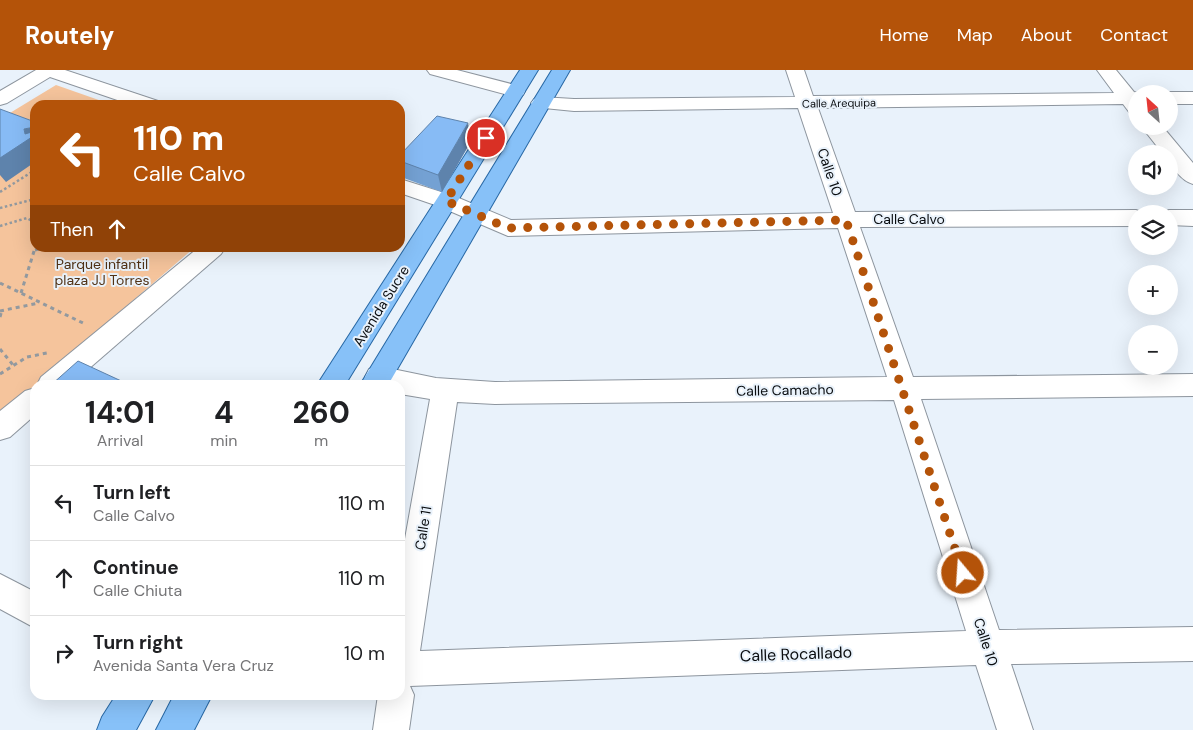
<!DOCTYPE html>
<html lang="en">
<head>
<meta charset="utf-8">
<style>
  body { margin:0; font-family:"DM Sans",sans-serif; background:#f2f2f2; color:#202124; height:100vh; display:flex; flex-direction:column; font-size:19px; white-space:nowrap }
  * { box-sizing:border-box; margin:0 }
  p { font-size:16px; color:#757577 }
  .icon { flex:none; width:28px; height:28px; fill:none; stroke:currentColor; stroke-width:2; stroke-linecap:round; stroke-linejoin:round }
  .map { position:relative; flex:1; overflow:hidden }
  .drawer { position:absolute; left:30px; top:310px; width:375px; height:320px; display:flex; flex-direction:column; background:#fff; border-radius:15px; box-shadow:0 5px 20px #0002 }
  .drawer>* { flex:none }
  .hud { position:absolute; left:30px; top:30px; width:375px; height:152px; border-radius:15px; box-shadow:0 5px 20px #0002; background:#b45309; color:#fff; overflow:hidden }
  .needle { width:32px; rotate:333deg }
  .fabs { position:absolute; left:1128px; top:15px; display:grid; gap:10px }
  .fabs a { display:grid; place-items:center; width:50px; height:50px; border-radius:50%; background:#fff; box-shadow:0 5px 20px #0002; font-size:25px }
  .pin { position:absolute; display:grid; place-items:center; width:42px; height:42px; color:#fff; margin:-21px; border:2px solid #fff; border-radius:50%; box-shadow:0 1px 5px #0007 }
  .me { position:absolute; width:55px; margin:-28px; rotate:342deg; stroke-linejoin:round; filter:drop-shadow(0 0 4px #0008) }
  .turn { display:flex; align-items:center; gap:18px; height:105px; padding:0 20px; font-size:22px }
  .turn .icon { width:65px; height:65px; stroke-width:2.5 }
  .turn b { display:block; font-size:35px; line-height:42px }
  .then { display:flex; align-items:center; height:48px; padding:0 20px; background:#0003; gap:10px; font-size:19px }
  .eta { display:flex; justify-content:space-evenly; align-items:center; height:85px; text-align:center }
  .eta b { font-size:30px; font-weight:700; line-height:35px }
  ul { padding:0; list-style:none }
  li { display:flex; align-items:center; gap:15px; height:75px; padding:0 20px; border-top:1px solid #e0e0e0 }
  li div { flex:1 }
  li b { display:block; font-size:19px }
  li em { font-style:normal }
  header { display:flex; align-items:center; gap:30px; box-sizing:border-box; height:70px; padding:0 25px; background:#b45309; color:#fff }
  header strong { font-size:24px }
  nav { display:flex; gap:28px; margin-inline-start:auto; font-size:18px }
  .map>svg:first-child { display:block }
</style>
</head>
<body>
<header>
<strong>Routely</strong>
<nav><a>Home</a><a>Map</a><a>About</a><a>Contact</a></nav>
</header>
<div class="map">
<svg width="1193" height="660" viewBox="0 0 1193 660">
  <rect width="100%" height="100%" fill="#e9f2fb"/>
  <polygon fill="#f5c49c" points="56,15 113,35 35,35 35,178 194,178 0,345 0,49"/>
  <g fill="none" stroke-linecap="round" stroke-linejoin="round">
    <g stroke="#8d959e" stroke-width="2">
      <g id="street">
        <polygon points="36,0 65,0 158,31 161,35 132,35 50,7 7,33 0,35 0,21"/>
        <polygon points="427,0 457,0 523,17 525,21 523,25 516,27 430,4"/>
        <path d="M 786,0 L 804,0 L 813,26 L 1114,23 L 1097,0 L 1116,0 L 1134,22 L 1142,24 L 1136,24 L 1136,44 L 1129,42 L 1123,34 L 818,38 L 855,142 L 1136,140 L 1144,143 L 1136,144 L 1136,156 L 860,157 L 913,307 L 1193,304 L 1193,326 L 921,329 L 999,560 L 1193,557 L 1193,591 L 1011,594 L 1033,660 L 997,660 L 976,595 L 410,616 L 414,625 L 409,660 L 373,660 L 378,625 L 400,625 L 400,497 L 430,329 L 400,324 L 400,315 L 369,315 L 365,307 L 369,299 L 378,296 L 436,308 L 495,312 L 887,307 L 838,158 L 508,166 L 438,136 L 400,123 L 400,109 L 454,126 L 511,150 L 833,143 L 798,38 L 574,41 L 534,37 L 531,33 L 534,29 L 541,27 L 574,29 L 795,27 ZM 894,330 L 966,561 L 420,581 L 457,332 L 495,334 Z"/>
        <polygon points="1169,22 1193,22 1193,34 1169,34 1169,24 1163,24"/>
        <path d="M 1141,56 L 1162,56 L 1193,93 L 1193,114 C 1182,111 1169,96 1169,84 L 1163,84 Z"/>
        <polygon points="1169,140 1193,140 1193,156 1169,155 1169,144 1160,144"/>
        <polygon points="198,178 225,178 221,184 70,315 37,315 41,307"/>
        <polygon points="35,318 35,345 10,367 0,370 0,341 25,321"/>
        <polygon points="0,504 35,522 35,558 0,539"/>
      </g>
    </g>
    <g stroke="#2767a4" stroke-width="2">
      <g id="primary">
        <polygon points="520,0 538,0 345,315 317,315"/>
        <polygon points="552,0 570,0 388,315 360,315"/>
        <polygon points="116,625 155,625 136,660 97,660 102,647"/>
        <polygon points="174,625 212,625 194,660 156,660"/>
      </g>
    </g>
    <g stroke="#92999f" stroke-width="2.5" stroke-dasharray="2.5 2.5" stroke-linecap="butt">
      <polyline points="0,122 35,100"/>
      <polyline points="0,138 35,129"/>
      <polyline points="0,156 27,148 35,153"/>
    </g>
    <g stroke="#92999f" stroke-width="3" stroke-dasharray="4 4" stroke-linecap="butt">
      <polyline points="35,180 43,178"/>
      <polyline points="0,213 85,254"/>
      <polyline points="21,223 35,178"/>
      <polyline points="0,241 39,233"/>
      <polyline points="0,247 2,240"/>
      <polyline points="0,279 13,295"/>
      <polyline points="0,304 27,287 47,283"/>
    </g>
    <use href="#street" fill="#fff" fill-rule="evenodd"/>
    <use href="#primary" fill="#87c1f8" fill-rule="evenodd"/>
  </g>
  <polygon fill="#74a1d3" points="471,71 442,122 401,107 400,104 400,85"/>
  <g fill="#5e83ac">
    <polygon points="468,53 471,71 442,122 438,105"/>
    <polygon points="35,57 35,92 6,112 0,105 0,88 25,64 24,59"/>
  </g>
  <g fill="#87bbf5" stroke="#5e83ac">
    <polygon points="0,39 35,52 35,57 24,59 25,64 35,61 35,65 0,88"/>
    <polygon points="437,46 468,53 438,105 400,91 400,85"/>
    <polygon points="78,291 130,315 51,315"/>
  </g>
  <g fill="none" stroke-linecap="round" stroke-linejoin="round">
    <polyline stroke="#b45309" stroke-width="9" stroke-dasharray="0 16.2" points="486,68 446,131 508,158 846,150 963,503"/>
  </g>
  <g text-anchor="middle" dominant-baseline="central" stroke-width="4" stroke-linejoin="round" paint-order="stroke">
    <g font-size="11" fill="#0a0d10" stroke="#e9f2fb">
      <text transform="translate(839 33) rotate(-1)">Calle Arequipa</text>
    </g>
    <g font-size="14" fill="#0a0d10" stroke="#e9f2fb">
      <text transform="translate(830 102) rotate(71)">Calle 10</text>
      <text x="909" y="149">Calle Calvo</text>
      <text transform="translate(381 236) rotate(-58)">Avenida Sucre</text>
      <text transform="translate(785 320) rotate(-1)">Calle Camacho</text>
      <text transform="translate(423 458) rotate(-81)">Calle 11</text>
      <text transform="translate(986 572) rotate(72)">Calle 10</text>
    </g>
    <g font-size="14" fill="#513215" stroke="#e9f2fb">
      <text x="102" y="194">Parque infantil<tspan x="102" dy="16">plaza JJ Torres</tspan></text>
    </g>
    <g font-size="16" fill="#0a0d10" stroke="#e9f2fb">
      <text transform="translate(796 584) rotate(-2)">Calle Rocallado</text>
    </g>
  </g>
</svg>
<div class="fabs">
<a><svg class="needle" viewBox="-14 -14 28 28"><path d="M0-13l5 13h-10z" fill="#e53935"/><path d="M0 13l5-13h-10z" fill="#757577"/></svg></a>
<a><svg class="icon" aria-label="sound" viewBox="0 0 24 24"><path d="M4 9h4l5-4v14l-5-4H4zM17 9q2 3 0 6"/></svg></a>
<a><svg class="icon" aria-label="layers" viewBox="0 0 24 24"><path d="M12 4l9 5-9 5-9-5zM3 14l9 5 9-5"/></svg></a>
<a>+</a>
<a>−</a>
</div>
<div class="pin" style="left:486px;top:68px;background:#d93025"><svg class="icon" aria-label="arrive" viewBox="0 0 24 24"><path d="M6 21V4h12l-3 4 3 4H6"/></svg></div>
<svg class="me" style="left:963px;top:503px" viewBox="-20 -20 40 40"><circle r="17" fill="#b45309" stroke="#fff" stroke-width="3"/><path d="M0-11L8 9 0 5-8 9z" fill="#fff"/></svg>
<div class="hud">
<div class="turn"><svg class="icon" aria-label="left" viewBox="0 0 24 24"><path d="M17 20v-9H6M10 6l-5 5 5 5"/></svg><div><b>110 m</b>Calle Calvo</div></div>
<div class="then">Then<svg class="icon" aria-label="ahead" viewBox="0 0 24 24"><path d="M12 20V5M6 11l6-6 6 6"/></svg></div>
</div>
<section class="drawer">
<div class="eta">
<div><b>14:01</b><p>Arrival</p></div>
<div><b>4</b><p>min</p></div>
<div><b>260</b><p>m</p></div>
</div>
<ul>
<li><svg class="icon" aria-label="left" viewBox="0 0 24 24"><path d="M17 20v-9H6M10 6l-5 5 5 5"/></svg><div><b>Turn left</b><p>Calle Calvo</p></div><em>110 m</em></li>
<li><svg class="icon" aria-label="ahead" viewBox="0 0 24 24"><path d="M12 20V5M6 11l6-6 6 6"/></svg><div><b>Continue</b><p>Calle Chiuta</p></div><em>110 m</em></li>
<li><svg class="icon" aria-label="right" viewBox="0 0 24 24"><path d="M7 20v-9h11M14 6l5 5-5 5"/></svg><div><b>Turn right</b><p>Avenida Santa Vera Cruz</p></div><em>10 m</em></li>
</ul>
</section>
</div>
</body>
</html>
